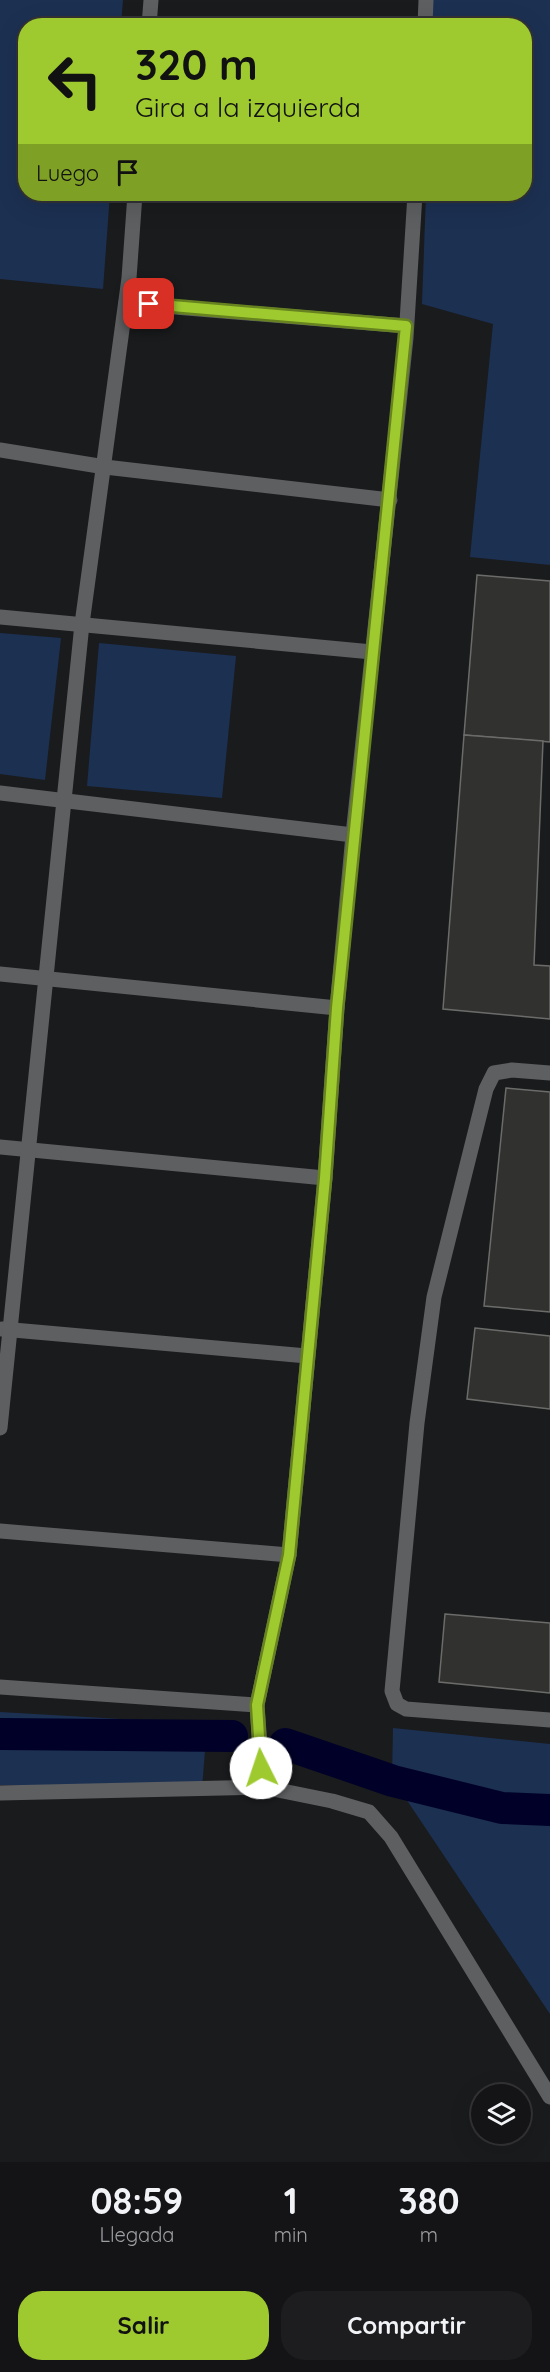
<!DOCTYPE html>
<html lang="es">
<head>
<meta charset="utf-8">
<style>
  body { margin:0; font-family:Quicksand,sans-serif; background:#1d1d1f; color:#f1f3f6; height:100vh; display:flex; flex-direction:column; font-size:22px; white-space:nowrap }
  * { box-sizing:border-box; margin:0 }
  p { font-size:20px; color:#9d9ea1 }
  .icon { flex:none; width:33px; height:33px; fill:none; stroke:currentColor; stroke-width:2; stroke-linecap:round; stroke-linejoin:round }
  .map { position:relative; height:2162px; overflow:hidden }
  .sheet { display:flex; flex-direction:column; background:#141416; flex:1 }
  .sheet>* { flex:none }
  .guide { position:absolute; left:18px; top:18px; width:514px; height:183px; border-radius:24px; box-shadow:0 6px 24px #0002,0 0 0 2px #333335; background:#9eca2f; color:#111; overflow:hidden }
  .fabs { position:absolute; left:471px; top:2084px; display:grid; gap:12px }
  .fabs a { display:grid; place-items:center; width:60px; height:60px; border-radius:50%; background:#141416; box-shadow:0 6px 24px #0002,0 0 0 2px #333335; font-size:30px }
  .pin { position:absolute; display:grid; place-items:center; width:51px; height:51px; color:#fff; margin:-26px; border-radius:12px; box-shadow:0 3px 9px #0006 }
  .me { position:absolute; width:66px; margin:-33px; rotate:356deg; stroke-linejoin:round; filter:drop-shadow(0 0 4px #0008) }
  .turn { display:flex; align-items:center; gap:21px; height:126px; padding:0 18px; font-size:27px }
  .turn .icon { width:78px; height:78px; stroke-width:2.5 }
  .turn b { display:block; font-size:42px; line-height:51px }
  .then { display:flex; align-items:center; height:57px; padding:0 18px; background:#0003; gap:12px; font-size:22px }
  .eta { display:flex; justify-content:space-evenly; align-items:center; height:102px; text-align:center }
  .eta b { font-size:36px; font-weight:700; line-height:42px }
  .primary-button { display:flex; gap:12px; margin-top:auto; padding:12px 18px }
  .primary-button a { flex:1; height:69px; border-radius:24px; background:#9eca2f; color:#111; font-size:24px; font-weight:700; line-height:69px; text-align:center }
  .primary-button a+a { background:#1d1d1f; color:#f1f3f6 }
  .map>svg:first-child { display:block }
</style>
</head>
<body>
<div class="map">
<svg width="550" height="2162" viewBox="0 0 550 2162">
  <rect width="100%" height="100%" fill="#1a1b1d"/>
  <g fill="#1c3052">
    <polygon points="0,0 123,0 121,25 26,26 26,194 110,194 103,289 0,279"/>
    <polygon points="433,0 550,0 550,565 470,557 493,324 422,304 426,194 525,194 525,26 433,25"/>
    <polygon points="0,633 61,638 45,780 0,774"/>
    <polygon points="99,643 236,656 222,798 87,786"/>
    <polygon points="0,1712 207,1724 202,1789 0,1785"/>
    <polygon points="393,1728 550,1744 550,2014 392,1778"/>
  </g>
  <g fill="none" stroke-linecap="round" stroke-linejoin="round">
    <g stroke="#000029" stroke-width="32">
      <polyline points="0,1734 232,1736"/>
      <polyline points="285,1744 393,1781 502,1808 550,1810"/>
    </g>
  </g>
  <g fill="#313230" stroke="#6b6c69" stroke-width="1.5">
    <polygon points="477,575 550,581 550,742 464,735"/>
    <polygon points="464,735 543,741 534,965 550,966 550,1019 443,1009"/>
    <polygon points="506,1088 550,1092 550,1312 484,1306"/>
    <polygon points="475,1328 550,1336 550,1409 467,1399"/>
    <polygon points="445,1614 550,1623 550,1693 439,1682"/>
  </g>
  <g fill="none" stroke-linecap="round" stroke-linejoin="round">
    <g stroke="#5e5f60" stroke-width="15">
      <polyline points="149,26 151,0"/>
      <polyline points="425,26 426,0"/>
      <polyline points="126,303 406,326"/>
      <polyline points="0,450 105,467 390,500"/>
      <polyline points="0,617 372,652"/>
      <polyline points="0,793 353,835"/>
      <polyline points="0,974 337,1008"/>
      <polyline points="550,1073 512,1070 494,1073 486,1089 434,1297 417,1423 392,1691 397,1704 406,1709 550,1720"/>
      <polyline points="0,1147 325,1178"/>
      <polyline points="2,1329 307,1356"/>
      <polyline points="0,1428 82,624 129,278 135,194"/>
      <polyline points="0,1531 289,1555"/>
      <polyline points="0,1687 257,1705"/>
      <polyline points="263,1787 257,1705 289,1555 325,1178 337,1008 353,835 406,338 415,194"/>
      <polyline points="0,1793 263,1787 332,1801 369,1812 391,1837 550,2097"/>
    </g>
  </g>
  <g fill="none" stroke-linecap="round" stroke-linejoin="round">
    <g stroke="#67831f" stroke-width="15">
      <polyline id="route" points="149,304 406,326 337,1008 325,1178 289,1555 257,1705 261,1768"/>
    </g>
    <use href="#route" stroke="#9eca2f" stroke-width="10"/>
  </g>
</svg>
<div class="fabs">
<a><svg class="icon" aria-label="layers" viewBox="0 0 24 24"><path d="M12 4l9 5-9 5-9-5zM3 14l9 5 9-5"/></svg></a>
</div>
<div class="pin" style="left:149px;top:304px;background:#d93025"><svg class="icon" aria-label="arrive" viewBox="0 0 24 24"><path d="M6 21V4h12l-3 4 3 4H6"/></svg></div>
<svg class="me" style="left:261px;top:1768px" viewBox="-20 -20 40 40"><circle r="19" fill="#fff"/><path d="M0-13L10 11 0 6-10 11z" fill="#9eca2f"/></svg>
<div class="guide">
<div class="turn"><svg class="icon" aria-label="left" viewBox="0 0 24 24"><path d="M17 20v-9H6M10 6l-5 5 5 5"/></svg><div><b>320 m</b>Gira a la izquierda</div></div>
<div class="then">Luego<svg class="icon" aria-label="arrive" viewBox="0 0 24 24"><path d="M6 21V4h12l-3 4 3 4H6"/></svg></div>
</div>
</div>
<section class="sheet">
<div class="eta">
<div><b>08:59</b><p>Llegada</p></div>
<div><b>1</b><p>min</p></div>
<div><b>380</b><p>m</p></div>
</div>
<div class="primary-button"><a>Salir</a><a>Compartir</a></div>
</section>
</body>
</html>
